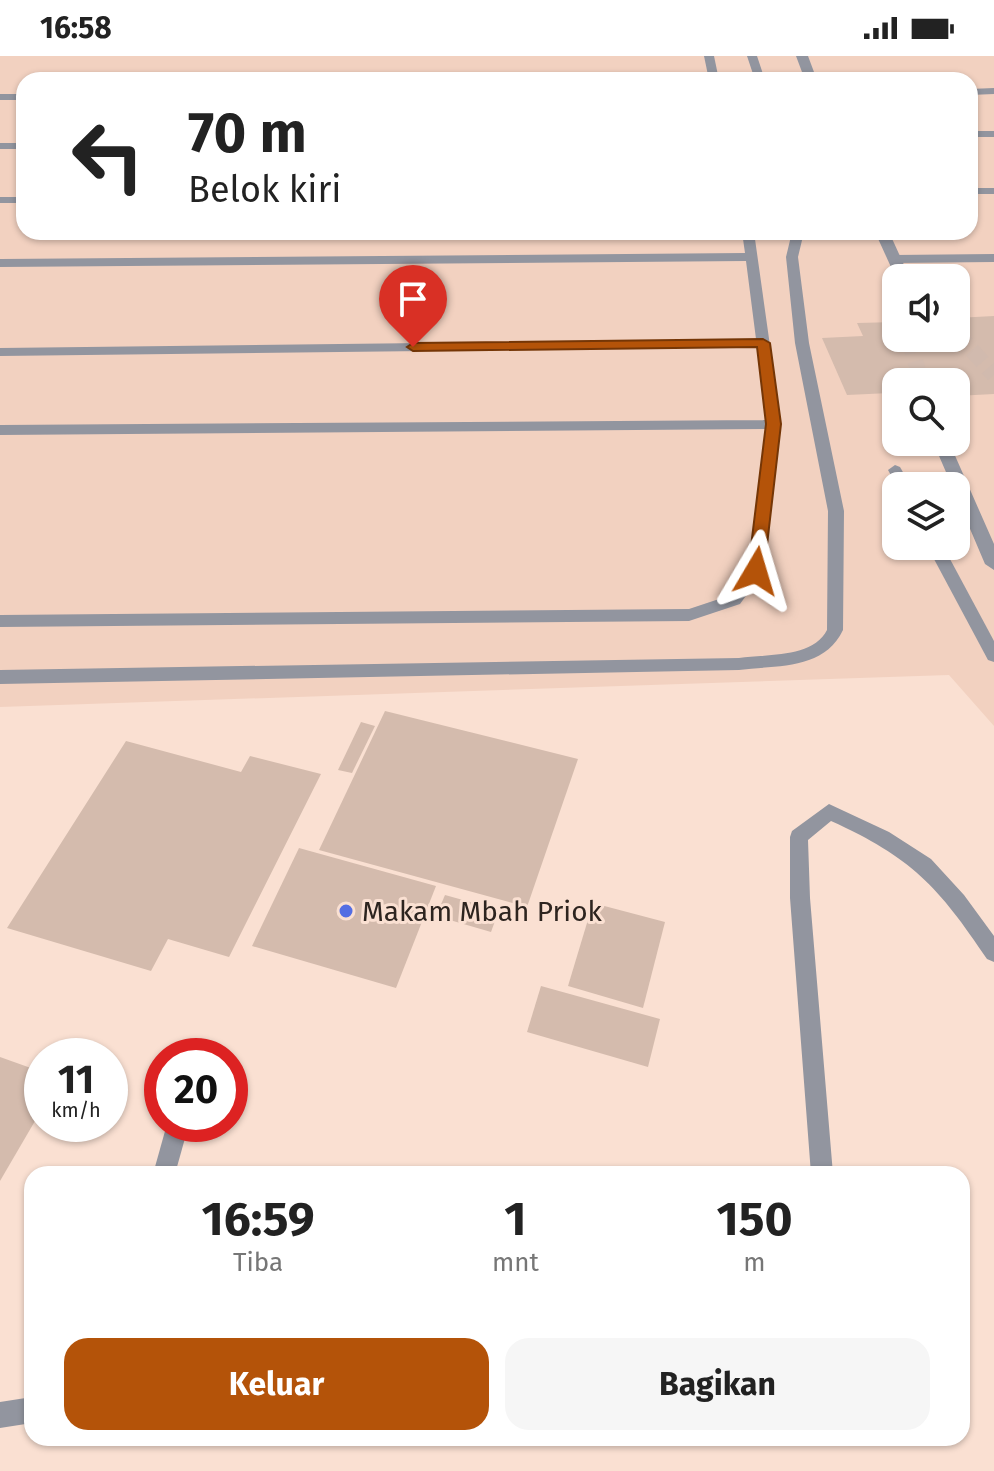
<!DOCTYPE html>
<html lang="id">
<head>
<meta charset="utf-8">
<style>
  body { margin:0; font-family:"Fira Sans",sans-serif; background:#f6f6f6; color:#222; height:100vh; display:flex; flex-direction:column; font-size:30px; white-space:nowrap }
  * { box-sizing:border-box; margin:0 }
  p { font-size:26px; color:#767676 }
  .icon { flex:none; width:44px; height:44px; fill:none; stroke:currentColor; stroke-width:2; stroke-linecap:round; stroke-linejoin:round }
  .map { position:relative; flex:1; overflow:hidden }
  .details { position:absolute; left:24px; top:1110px; width:946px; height:280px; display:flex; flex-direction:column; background:#fff; border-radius:24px; box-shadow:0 2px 6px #0004 }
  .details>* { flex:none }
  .guide { position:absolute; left:16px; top:16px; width:962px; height:168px; border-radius:24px; box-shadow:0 2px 6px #0004; background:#fff; color:#222; overflow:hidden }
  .buttons { position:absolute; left:882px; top:208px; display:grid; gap:16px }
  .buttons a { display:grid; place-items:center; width:88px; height:88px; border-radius:16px; background:#fff; box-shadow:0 2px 6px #0004; font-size:40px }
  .speed { position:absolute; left:24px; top:982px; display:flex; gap:16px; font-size:40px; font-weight:700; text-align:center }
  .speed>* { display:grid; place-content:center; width:104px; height:104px; border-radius:50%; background:#fff; box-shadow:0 2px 6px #0004; line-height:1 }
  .speed small { font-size:20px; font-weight:400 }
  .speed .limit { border:12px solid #d22; background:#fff; color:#111 }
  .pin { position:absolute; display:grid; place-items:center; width:68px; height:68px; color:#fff; margin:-82px -34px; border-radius:50% 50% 50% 0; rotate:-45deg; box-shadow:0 0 8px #0007 }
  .pin .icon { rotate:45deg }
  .me { position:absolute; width:88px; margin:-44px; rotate:7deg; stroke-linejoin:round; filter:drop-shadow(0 0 6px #0008) }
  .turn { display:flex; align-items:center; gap:28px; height:168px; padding:0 40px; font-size:36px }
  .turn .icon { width:104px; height:104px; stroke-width:2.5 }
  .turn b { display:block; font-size:56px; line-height:68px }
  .eta { display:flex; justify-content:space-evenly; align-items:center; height:136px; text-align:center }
  .eta b { font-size:48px; font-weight:700; line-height:56px }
  .primary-button { display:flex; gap:16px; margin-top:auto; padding:16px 40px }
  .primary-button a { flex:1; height:92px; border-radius:24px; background:#b45309; color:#fff; font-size:32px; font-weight:700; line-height:92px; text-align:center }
  .primary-button a+a { background:#f6f6f6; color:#222 }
  .status { display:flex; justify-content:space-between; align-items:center; height:56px; padding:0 40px; background:#fff; direction:ltr }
  .status svg { height:22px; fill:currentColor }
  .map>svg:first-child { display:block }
</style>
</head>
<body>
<div class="status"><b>16:58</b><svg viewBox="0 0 49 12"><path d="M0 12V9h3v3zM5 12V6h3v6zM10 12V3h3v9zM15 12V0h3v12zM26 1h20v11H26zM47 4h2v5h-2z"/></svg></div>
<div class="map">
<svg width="994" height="1415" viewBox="0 0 994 1415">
  <rect width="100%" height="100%" fill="#fae0d2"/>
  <path fill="#f2d1c0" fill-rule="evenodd" d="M 0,0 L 994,0 L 994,670 L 949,619 L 0,651 ZM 24,24 L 970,24 L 970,176 L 24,176 ZM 896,222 L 956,222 L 956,282 L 896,282 ZM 896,326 L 956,326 L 956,386 L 896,386 ZM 896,430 L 956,430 L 956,490 L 896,490 Z"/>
  <g fill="#d4bbad">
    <polygon points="994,260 994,338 956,340 956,326 896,326 896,344 890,337 847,339 822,282 863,280 857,267 896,266 896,282 956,282 956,262"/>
    <polygon points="385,655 578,703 527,851 319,794"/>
    <polygon points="361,666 375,670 352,717 338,714"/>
    <polygon points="126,685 241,716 250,700 321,718 229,901 168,883 151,915 7,872"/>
    <polygon points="299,792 436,830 396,932 252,890"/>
    <polygon points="445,839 499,854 491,876 436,860"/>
    <polygon points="593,847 665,866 643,952 568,930"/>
    <polygon points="541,930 660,963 648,1011 527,976"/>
    <polygon points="0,1001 42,1016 42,1053 0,1125"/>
  </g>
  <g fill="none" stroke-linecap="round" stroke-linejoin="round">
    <g stroke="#d1baae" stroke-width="16" stroke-dasharray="16 8" stroke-linecap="butt">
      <polyline points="956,276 994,319"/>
      <polyline points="909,282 921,326"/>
    </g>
    <g fill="#92959f" fill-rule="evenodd">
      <polygon points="704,0 714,0 719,24 709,24"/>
      <polygon points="747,0 757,0 765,24 755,24"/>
      <polygon points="994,32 994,38 970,39 970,33"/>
      <rect x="0" y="38" width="24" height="6"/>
      <rect x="970" y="75" width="24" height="6"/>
      <rect x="0" y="87" width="24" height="6"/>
      <rect x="970" y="132" width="24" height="6"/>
      <rect x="0" y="141" width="24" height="6"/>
      <polygon points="742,176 754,176 781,368 764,515 740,548 689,565 0,571 0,559 689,553 728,540 748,514 766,373 0,379 0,369 766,364 757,291 0,300 0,292 756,283 746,205 0,211 0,203 745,197"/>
      <path d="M 792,176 L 804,176 L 798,201 L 809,287 L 844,455 L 843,574 C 824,614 778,609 739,614 L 0,628 L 0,614 L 739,602 C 766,598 813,602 827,574 L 828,455 L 795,287 L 786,201 Z"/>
      <polygon points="994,198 994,206 894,207 888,203 894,199"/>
      <polygon points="895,409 900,411 911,430 897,430 888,414"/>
      <polygon points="927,490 943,490 994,585 994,606 988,604"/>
      <path d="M 829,748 L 889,776 L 931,803 L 964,839 L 994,880 L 994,906 L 987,903 C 939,831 911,801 831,765 L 808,784 L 810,842 L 833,1118 L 811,1118 L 790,842 L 790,781 L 792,775 Z"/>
      <polygon points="167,1068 189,1068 175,1118 153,1118"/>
      <polygon points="32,1341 32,1367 0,1372 0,1346"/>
    </g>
    <g fill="#92959f" fill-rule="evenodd">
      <polygon points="796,0 808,0 817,24 805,24"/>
      <polygon points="875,176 889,176 910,222 896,222"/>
      <polygon points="933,386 949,386 994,488 994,514 985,508 956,440 956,430 952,430"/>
    </g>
  </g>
  <polygon fill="#b45309" stroke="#753606" stroke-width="2" points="763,283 770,287 781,368 764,515 756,521 748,515 766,368 757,291 413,295 407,291 413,287"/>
  <circle fill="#546ee3" stroke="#fae0d2" stroke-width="3" cx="346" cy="855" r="8"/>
  <g text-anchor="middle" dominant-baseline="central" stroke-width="6" stroke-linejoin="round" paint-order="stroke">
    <g font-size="28" fill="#2d241f" stroke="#fae0d2" text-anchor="start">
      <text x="362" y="855">Makam Mbah Priok</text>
    </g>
  </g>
</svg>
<div class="buttons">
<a><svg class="icon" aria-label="sound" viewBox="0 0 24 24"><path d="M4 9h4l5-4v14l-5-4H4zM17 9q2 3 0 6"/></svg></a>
<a><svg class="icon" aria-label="search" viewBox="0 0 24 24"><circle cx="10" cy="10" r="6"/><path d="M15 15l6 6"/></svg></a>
<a><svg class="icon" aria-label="layers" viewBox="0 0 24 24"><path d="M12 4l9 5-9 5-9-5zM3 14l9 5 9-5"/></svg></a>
</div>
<div class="speed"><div>11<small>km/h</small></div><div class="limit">20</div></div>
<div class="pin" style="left:413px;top:291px;background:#d93025"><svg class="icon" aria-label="arrive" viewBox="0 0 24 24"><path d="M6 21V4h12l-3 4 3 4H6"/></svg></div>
<svg class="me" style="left:756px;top:515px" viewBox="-20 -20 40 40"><path d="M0-17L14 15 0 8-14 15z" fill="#b45309" stroke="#fff" stroke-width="4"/></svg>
<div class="guide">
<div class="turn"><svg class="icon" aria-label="left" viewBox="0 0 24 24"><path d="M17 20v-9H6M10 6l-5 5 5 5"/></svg><div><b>70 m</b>Belok kiri</div></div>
</div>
<section class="details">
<div class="eta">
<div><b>16:59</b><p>Tiba</p></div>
<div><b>1</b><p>mnt</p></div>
<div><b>150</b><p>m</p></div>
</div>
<div class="primary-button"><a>Keluar</a><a>Bagikan</a></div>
</section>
</div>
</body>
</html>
